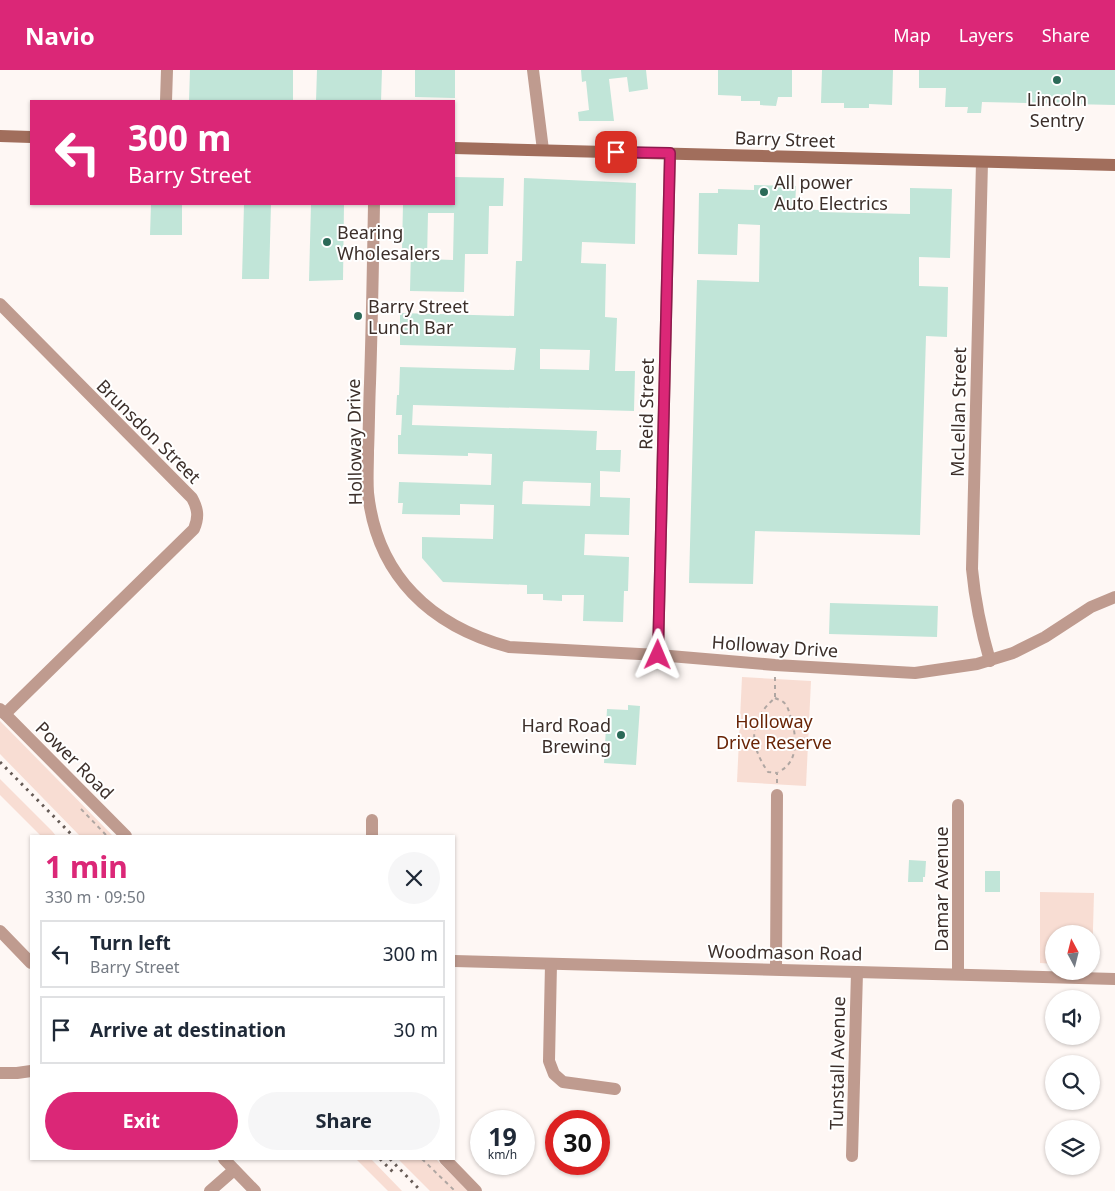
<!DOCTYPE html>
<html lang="en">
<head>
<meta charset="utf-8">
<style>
  body { margin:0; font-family:"Noto Sans",sans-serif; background:#f6f6f7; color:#1f2937; height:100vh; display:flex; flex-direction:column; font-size:19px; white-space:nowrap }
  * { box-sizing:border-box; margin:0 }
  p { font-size:16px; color:#747a83 }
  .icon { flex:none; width:28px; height:28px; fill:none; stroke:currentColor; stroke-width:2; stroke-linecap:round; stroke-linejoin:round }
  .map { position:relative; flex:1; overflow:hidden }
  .details { position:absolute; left:30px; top:765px; width:425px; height:325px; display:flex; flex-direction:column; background:#fff; border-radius:0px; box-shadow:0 1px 4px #0004 }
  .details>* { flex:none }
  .top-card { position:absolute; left:30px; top:30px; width:425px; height:105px; border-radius:0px; box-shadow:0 1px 4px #0004; background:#db2777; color:#fff; overflow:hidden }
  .needle { width:32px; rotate:353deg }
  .fabs { position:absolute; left:1045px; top:855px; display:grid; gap:10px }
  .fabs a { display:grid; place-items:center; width:55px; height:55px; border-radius:50%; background:#fff; box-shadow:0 1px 4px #0004; font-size:25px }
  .speed { position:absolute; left:470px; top:1040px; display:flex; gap:10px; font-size:25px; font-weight:700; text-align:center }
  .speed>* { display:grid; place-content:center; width:65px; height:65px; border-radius:50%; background:#fff; box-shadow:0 1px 4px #0004; line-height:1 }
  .speed small { font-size:12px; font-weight:400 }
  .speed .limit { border:8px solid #d22; background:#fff; color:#111 }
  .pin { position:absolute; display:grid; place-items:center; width:42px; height:42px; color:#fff; margin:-21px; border-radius:10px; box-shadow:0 2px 8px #0006 }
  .me { position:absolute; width:55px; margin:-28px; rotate:1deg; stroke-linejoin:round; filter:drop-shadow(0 0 4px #0008) }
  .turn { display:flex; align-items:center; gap:18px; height:105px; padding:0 15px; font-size:22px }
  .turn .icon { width:65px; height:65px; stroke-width:2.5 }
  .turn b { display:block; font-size:35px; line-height:42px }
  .round { display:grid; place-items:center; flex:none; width:52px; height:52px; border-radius:26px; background:#f6f6f7 }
  .headline { display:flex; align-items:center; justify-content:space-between; height:85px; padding:0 15px }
  h1 { font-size:30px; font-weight:700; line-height:38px; color:#db2777 }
  .button { display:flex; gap:10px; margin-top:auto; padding:10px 15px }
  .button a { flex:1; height:58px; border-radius:30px; background:#db2777; color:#fff; font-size:20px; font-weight:700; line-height:58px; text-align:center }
  .button a+a { background:#f6f6f7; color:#1f2937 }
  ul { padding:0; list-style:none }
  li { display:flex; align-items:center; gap:15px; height:68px; margin:0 10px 8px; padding:0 5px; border:2px solid #e0e1e3; border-radius:0px }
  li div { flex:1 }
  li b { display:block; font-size:19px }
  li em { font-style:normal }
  header { display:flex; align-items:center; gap:30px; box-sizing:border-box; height:70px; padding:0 25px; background:#db2777; color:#fff }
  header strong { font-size:24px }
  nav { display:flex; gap:28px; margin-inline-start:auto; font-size:18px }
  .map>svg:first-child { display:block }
</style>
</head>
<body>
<header>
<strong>Navio</strong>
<nav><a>Map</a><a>Layers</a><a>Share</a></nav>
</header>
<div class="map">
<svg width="1115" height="1121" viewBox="0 0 1115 1121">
  <rect width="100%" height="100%" fill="#fef7f4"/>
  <g fill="#f8ddd3">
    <polygon points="742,607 811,611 806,716 737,712"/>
    <polygon points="0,651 113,766 80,766 0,684"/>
    <polygon points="0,709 52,761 56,766 41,766 0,725"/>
    <polygon points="1040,822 1094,823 1092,895 1091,864 1054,864 1054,894 1040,893"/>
    <polygon points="356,1089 371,1089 402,1121 388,1121"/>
    <polygon points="398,1089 436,1089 468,1121 430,1121"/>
  </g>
  <g fill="#c1e5d8" fill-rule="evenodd">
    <polygon points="190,0 293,0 293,31 189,31"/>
    <polygon points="317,0 382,0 381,31 316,31"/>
    <polygon points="415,0 455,0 455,28 415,27"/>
    <polygon points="581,0 646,0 648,19 629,22 627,7 609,9 614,51 579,51 578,42 589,40 586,11 582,12"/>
    <polygon points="718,0 792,0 792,27 778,27 776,36 760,35 760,31 741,31 741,26 718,25"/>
    <polygon points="822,0 893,0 892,35 869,34 869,38 844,38 844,33 821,33"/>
    <polygon points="919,0 1115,0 1115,35 982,32 981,43 967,43 968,37 945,37 946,18 919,18"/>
    <path d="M 454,107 L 504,108 L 503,136 L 489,136 L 488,184 L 465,184 L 464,222 L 410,221 L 411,180 L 402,180 L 403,134 L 454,134 ZM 428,143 L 454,143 L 453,190 L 427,189 Z"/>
    <path d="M 524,108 L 636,113 L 635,174 L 582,172 L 581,193 L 606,194 L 605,247 L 617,248 L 615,301 L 635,301 L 634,341 L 413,335 L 412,355 L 597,361 L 596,380 L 621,380 L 620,402 L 600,401 L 600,427 L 630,428 L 629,465 L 585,464 L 584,485 L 629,487 L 628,521 L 624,521 L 623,552 L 583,551 L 584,525 L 562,525 L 562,531 L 543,530 L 543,524 L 527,524 L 527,515 L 443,512 L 422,488 L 422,467 L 493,469 L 494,435 L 460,434 L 460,445 L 402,444 L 403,433 L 398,433 L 399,412 L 491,415 L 492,384 L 468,383 L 468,386 L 398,384 L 398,365 L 401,365 L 402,345 L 396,345 L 397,325 L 399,325 L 400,297 L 514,300 L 516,278 L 400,275 L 400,243 L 514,246 L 516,191 L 522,191 ZM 540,279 L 590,280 L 589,300 L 540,299 ZM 525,411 L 591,413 L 590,436 L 522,434 L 523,412 Z"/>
    <polygon points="754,115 796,116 795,139 820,140 819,142 910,144 910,118 952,119 950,188 919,187 919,216 948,217 947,267 926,266 920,465 755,461 753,514 689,513 697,210 759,212 760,155 738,154 737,185 698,184 699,123 718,123 718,119 754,120"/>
    <polygon points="151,134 182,134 182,165 150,165"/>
    <polygon points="244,134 271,134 269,209 242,209"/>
    <polygon points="311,134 344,134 343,210 309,211"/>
    <polygon points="830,533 938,536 937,567 829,564"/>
    <polygon points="628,635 640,636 636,695 604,693 607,639 628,640"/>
    <polygon points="909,790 926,791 925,807 923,807 923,812 908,812"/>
    <rect x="985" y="801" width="15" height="21"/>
  </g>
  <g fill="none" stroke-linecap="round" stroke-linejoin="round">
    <g stroke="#afa6a2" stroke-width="2" stroke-dasharray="4 4" stroke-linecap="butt">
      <path d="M 775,607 L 775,628 C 748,651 749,674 768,702 L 777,703 L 777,714"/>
      <path d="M 775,628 C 777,629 780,630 782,631 C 788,635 789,642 791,648 C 797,667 799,693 778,702"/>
      <polyline points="81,739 107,766"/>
      <polyline points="422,1089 455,1121"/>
    </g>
    <g stroke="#bf9b8f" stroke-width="12">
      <polyline points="533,0 543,80"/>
      <polyline points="166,31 167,0"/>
      <path d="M 982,92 L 972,499 C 975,531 981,560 990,591"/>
      <path d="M 374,134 C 373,193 372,253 370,313 C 369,335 369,358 368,381 C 368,395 367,409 368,423 C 377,506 431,556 509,577 L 658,585 L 775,595 L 915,603 L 977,594 L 1013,583 L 1045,567 L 1091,537 L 1115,527"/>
      <path d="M 0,234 L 192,428 C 198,439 199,447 194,459 L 5,644"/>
      <polyline points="658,585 670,83"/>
      <polyline points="0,639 126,766"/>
      <polyline points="372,766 372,750"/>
      <polyline points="0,861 31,893"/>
      <polyline points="454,891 1115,909"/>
      <polyline points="551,894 549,991 554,1004 563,1012 615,1019"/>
      <polyline points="776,899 777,725"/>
      <polyline points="958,904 958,735"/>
      <polyline points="0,1003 17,1003 31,1001"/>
      <polyline points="852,1086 857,902"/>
      <polyline points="224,1089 255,1121"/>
      <polyline points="445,1089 476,1121"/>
      <polyline points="210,1121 234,1100"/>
    </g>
    <g stroke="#a16e5c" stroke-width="12">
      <polyline points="0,66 31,67"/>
      <polyline points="454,78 1115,95"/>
    </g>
    <g stroke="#665b56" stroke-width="3" stroke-dasharray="2.5 5" stroke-linecap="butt">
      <polyline points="0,692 73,766"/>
      <polyline points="380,1089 394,1103"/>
      <polyline points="390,1089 421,1121"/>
    </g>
  </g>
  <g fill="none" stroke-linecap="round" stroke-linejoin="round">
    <g stroke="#8e194d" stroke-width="12">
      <polyline id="route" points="616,82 670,83 658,585"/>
    </g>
    <use href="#route" stroke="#db2777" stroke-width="9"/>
  </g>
  <g fill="#2b6a58" stroke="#fff" stroke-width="2">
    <circle cx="1057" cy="10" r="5"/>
    <circle cx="764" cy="122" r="5"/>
    <circle cx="327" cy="172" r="5"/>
    <circle cx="358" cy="246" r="5"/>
    <circle cx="621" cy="665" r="5"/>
  </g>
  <g text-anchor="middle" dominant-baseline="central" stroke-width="4" stroke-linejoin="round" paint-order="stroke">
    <g font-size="18" fill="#3c2f2a" stroke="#fff" text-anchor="start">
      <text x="1057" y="29" text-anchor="middle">Lincoln<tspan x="1057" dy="21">Sentry</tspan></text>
      <text x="774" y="112">All power<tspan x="774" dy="21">Auto Electrics</tspan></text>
      <text x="337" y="162">Bearing<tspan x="337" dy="21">Wholesalers</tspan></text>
      <text x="368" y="236">Barry Street<tspan x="368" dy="21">Lunch Bar</tspan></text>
      <text x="611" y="655" text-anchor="end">Hard Road<tspan x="611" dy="21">Brewing</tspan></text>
    </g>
    <g font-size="18" fill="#3c2f2a" stroke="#fff">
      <text transform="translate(785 69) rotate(2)">Barry Street</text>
      <text transform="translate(646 334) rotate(-89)">Reid Street</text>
      <text transform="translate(958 342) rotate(-89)">McLellan Street</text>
      <text transform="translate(149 361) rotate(45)">Brunsdon Street</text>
      <text transform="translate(354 372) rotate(-91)">Holloway Drive</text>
      <text transform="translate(775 576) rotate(4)">Holloway Drive</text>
      <text transform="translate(75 690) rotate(45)">Power Road</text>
      <text transform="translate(941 819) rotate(-90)">Damar Avenue</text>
      <text transform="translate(785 882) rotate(1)">Woodmason Road</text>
      <text transform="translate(837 993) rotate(-89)">Tunstall Avenue</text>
    </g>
    <g font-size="18" fill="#692406" stroke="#fff">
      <text x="774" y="651">Holloway<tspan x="774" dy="21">Drive Reserve</tspan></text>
    </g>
  </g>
</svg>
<div class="fabs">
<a><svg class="needle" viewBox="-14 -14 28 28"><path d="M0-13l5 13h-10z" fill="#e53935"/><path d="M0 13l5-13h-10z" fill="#747a83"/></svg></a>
<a><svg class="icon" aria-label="sound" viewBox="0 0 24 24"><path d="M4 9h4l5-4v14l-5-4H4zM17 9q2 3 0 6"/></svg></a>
<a><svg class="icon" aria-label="search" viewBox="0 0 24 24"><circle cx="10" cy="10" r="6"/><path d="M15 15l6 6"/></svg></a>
<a><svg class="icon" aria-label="layers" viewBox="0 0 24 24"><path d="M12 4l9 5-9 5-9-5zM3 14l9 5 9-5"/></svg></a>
</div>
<div class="speed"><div>19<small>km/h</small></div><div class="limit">30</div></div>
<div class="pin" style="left:616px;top:82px;background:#d93025"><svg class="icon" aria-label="arrive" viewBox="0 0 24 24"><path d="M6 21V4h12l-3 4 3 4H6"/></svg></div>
<svg class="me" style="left:658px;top:585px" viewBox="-20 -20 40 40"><path d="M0-17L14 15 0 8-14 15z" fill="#db2777" stroke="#fff" stroke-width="4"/></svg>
<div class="top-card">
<div class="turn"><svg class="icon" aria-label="left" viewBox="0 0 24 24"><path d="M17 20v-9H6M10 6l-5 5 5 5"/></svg><div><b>300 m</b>Barry Street</div></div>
</div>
<section class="details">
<div class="headline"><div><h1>1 min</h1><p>330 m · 09:50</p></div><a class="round"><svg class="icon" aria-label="close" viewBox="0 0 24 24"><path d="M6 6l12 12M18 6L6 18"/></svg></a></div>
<ul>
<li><svg class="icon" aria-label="left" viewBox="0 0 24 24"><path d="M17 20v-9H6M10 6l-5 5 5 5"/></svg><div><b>Turn left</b><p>Barry Street</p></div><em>300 m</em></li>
<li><svg class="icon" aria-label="arrive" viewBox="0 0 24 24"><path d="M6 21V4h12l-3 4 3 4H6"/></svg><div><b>Arrive at destination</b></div><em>30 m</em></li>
</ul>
<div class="button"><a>Exit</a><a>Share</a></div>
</section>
</div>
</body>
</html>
